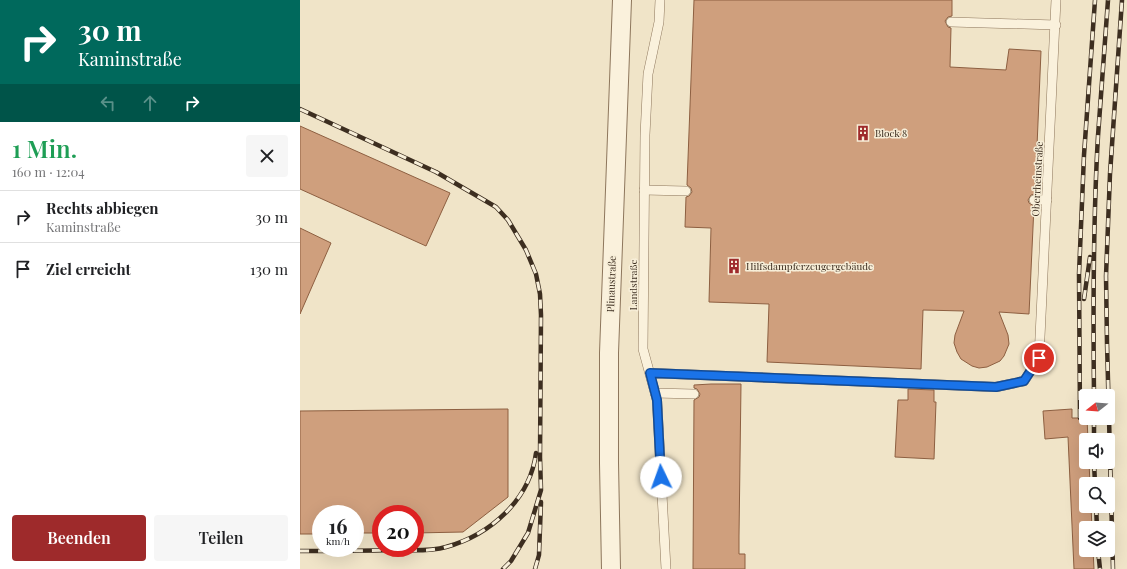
<!DOCTYPE html>
<html lang="de">
<head>
<meta charset="utf-8">
<style>
  body { margin:0; font-family:"Playfair Display",serif; background:#f6f6f6; color:#202124; height:100vh; display:flex; flex-direction:column; font-size:15px; white-space:nowrap }
  * { box-sizing:border-box; margin:0 }
  p { font-size:13px; color:#757577 }
  .icon { flex:none; width:22px; height:22px; fill:none; stroke:currentColor; stroke-width:2; stroke-linecap:round; stroke-linejoin:round }
  .map { position:relative; flex:1; overflow:hidden }
  .details { display:flex; flex-direction:column; background:#fff; width:300px }
  .details>* { flex:none }
  .hud { background:#00695c; color:#fff; overflow:hidden }
  .needle { width:26px; rotate:253deg }
  .buttons { position:absolute; left:779px; top:389px; display:grid; gap:8px }
  .buttons a { display:grid; place-items:center; width:36px; height:36px; border-radius:4px; background:#fff; box-shadow:0 4px 16px #0002; font-size:20px }
  .speed { position:absolute; left:12px; top:505px; display:flex; gap:8px; font-size:20px; font-weight:700; text-align:center }
  .speed>* { display:grid; place-content:center; width:52px; height:52px; border-radius:50%; background:#fff; box-shadow:0 4px 16px #0002; line-height:1 }
  .speed small { font-size:10px; font-weight:400 }
  .speed .limit { border:6px solid #d22; background:#fff; color:#111 }
  .pin { position:absolute; display:grid; place-items:center; width:34px; height:34px; color:#fff; margin:-17px; border:2px solid #fff; border-radius:50%; box-shadow:0 1px 4px #0007 }
  .me { position:absolute; width:44px; margin:-22px; rotate:357deg; stroke-linejoin:round; filter:drop-shadow(0 0 3px #0008) }
  .turn { display:flex; align-items:center; gap:14px; height:84px; padding:0 12px; font-size:18px }
  .turn .icon { width:52px; height:52px; stroke-width:2.5 }
  .turn b { display:block; font-size:28px; line-height:34px }
  .lanes { display:flex; align-items:center; height:38px; padding:0 12px; background:#0003; justify-content:center; gap:20px; direction:ltr }
  .lanes .off { opacity:.35 }
  .round { display:grid; place-items:center; flex:none; width:42px; height:42px; border-radius:4px; background:#f6f6f6 }
  .head { display:flex; align-items:center; justify-content:space-between; height:68px; padding:0 12px }
  h1 { font-size:24px; font-weight:600; line-height:30px; color:#1e9e55 }
  .cta { display:flex; gap:8px; margin-top:auto; padding:8px 12px }
  .cta a { flex:1; height:46px; border-radius:4px; background:#9e2a2b; color:#fff; font-size:16px; font-weight:600; line-height:46px; text-align:center }
  .cta a+a { background:#f6f6f6; color:#202124 }
  ul { padding:0; list-style:none }
  li { display:flex; align-items:center; gap:12px; height:52px; padding:0 12px; border-top:1px solid #e0e0e0 }
  li div { flex:1 }
  li b { display:block; font-size:15px }
  li em { font-style:normal }
  main { display:flex; flex:1; min-height:0 }
  .map>svg:first-child { display:block }
</style>
</head>
<body>
<main>
<section class="details">
<div class="hud">
<div class="turn"><svg class="icon" aria-label="right" viewBox="0 0 24 24"><path d="M7 20v-9h11M14 6l5 5-5 5"/></svg><div><b>30 m</b>Kaminstraße</div></div>
<div class="lanes"><svg class="icon off" aria-label="left" viewBox="0 0 24 24"><path d="M17 20v-9H6M10 6l-5 5 5 5"/></svg><svg class="icon off" aria-label="ahead" viewBox="0 0 24 24"><path d="M12 20V5M6 11l6-6 6 6"/></svg><svg class="icon" aria-label="right" viewBox="0 0 24 24"><path d="M7 20v-9h11M14 6l5 5-5 5"/></svg></div>
</div>
<div class="head"><div><h1>1 Min.</h1><p>160 m · 12:04</p></div><a class="round"><svg class="icon" aria-label="close" viewBox="0 0 24 24"><path d="M6 6l12 12M18 6L6 18"/></svg></a></div>
<ul>
<li><svg class="icon" aria-label="right" viewBox="0 0 24 24"><path d="M7 20v-9h11M14 6l5 5-5 5"/></svg><div><b>Rechts abbiegen</b><p>Kaminstraße</p></div><em>30 m</em></li>
<li><svg class="icon" aria-label="arrive" viewBox="0 0 24 24"><path d="M6 21V4h12l-3 4 3 4H6"/></svg><div><b>Ziel erreicht</b></div><em>130 m</em></li>
</ul>
<div class="cta"><a>Beenden</a><a>Teilen</a></div>
</section>
<div class="map">
<svg width="827" height="569" viewBox="0 0 827 569">
  <rect width="100%" height="100%" fill="#f0e4c8"/>
  <g fill="#cf9f7d" stroke="#8d5f41">
    <polygon points="394,0 652,0 652,16 648,17 645,21 648,27 651,28 650,67 706,70 709,49 741,51 735,194 731,195 728,200 729,203 734,206 729,314 699,312 708,335 709,344 704,356 700,361 687,367 679,368 672,366 661,359 657,352 654,343 655,335 664,311 623,310 621,369 467,362 469,304 409,302 411,228 385,227 386,197 389,196 392,192 391,188 387,185"/>
    <polygon points="0,126 150,193 126,246 0,189"/>
    <polygon points="0,228 31,243 0,314"/>
    <polygon points="411,384 441,384 439,536 439,554 445,554 445,569 393,569 394,400 399,397 400,394 397,389 394,388 394,385"/>
    <polygon points="608,389 634,390 634,402 636,402 634,459 595,457 598,400 608,400"/>
    <polygon points="208,409 208,497 163,532 115,533 115,514 81,514 81,533 55,533 55,514 21,514 21,534 0,534 0,411"/>
    <polygon points="772,409 772,418 787,418 788,440 786,440 786,462 789,462 790,484 786,484 786,506 791,506 792,528 786,528 786,550 793,550 794,569 774,569 768,437 745,439 743,411"/>
  </g>
  <g fill="none" stroke-linecap="round" stroke-linejoin="round">
    <g stroke="#8d765c" stroke-width="10">
      <g id="service">
        <polyline points="360,0 359,22 348,74 345,135 343,349 357,400 366,569"/>
        <polyline points="651,22 756,25"/>
        <polyline points="344,190 386,191"/>
        <polyline points="734,200 747,200"/>
        <polyline points="350,373 696,387 724,381 739,358 756,0"/>
        <polyline points="355,393 394,394"/>
      </g>
    </g>
    <g stroke="#8d765c" stroke-width="20">
      <polyline id="minor" points="311,569 309,463 309,353 322,0"/>
    </g>
    <use href="#service" stroke="#faf1dc" stroke-width="9"/>
    <use href="#minor" stroke="#faf1dc" stroke-width="18"/>
    <g stroke="#3d2e20" stroke-width="4.5">
      <g id="rail">
        <polyline points="0,109 136,172 196,207 208,220 226,250 236,274 240,294 241,315 240,457 241,490 228,533 211,561 203,569"/>
        <polyline points="784,299 790,257"/>
        <path d="M 794,396 C 793,309 793,222 798,136 C 801,91 805,45 808,0"/>
        <polyline points="780,418 779,274 784,155 795,0"/>
        <polyline points="794,418 794,440"/>
        <polyline points="794,462 795,484"/>
        <polyline points="796,506 797,528"/>
        <polyline points="798,550 800,569"/>
        <path d="M 0,551 C 31,551 61,551 92,550 C 109,550 129,552 146,547 C 190,535 230,500 236,453"/>
        <polyline points="235,569 239,555 241,502"/>
        <polyline points="813,569 807,343 806,276 810,174 822,0"/>
      </g>
    </g>
    <use href="#rail" stroke="#f7eed8" stroke-width="3" stroke-dasharray="9" stroke-linecap="butt"/>
  </g>
  <g fill="none" stroke-linecap="round" stroke-linejoin="round">
    <g stroke="#114b97" stroke-width="10">
      <polyline id="route" points="361,477 357,400 350,373 696,387 724,381 739,358"/>
    </g>
    <use href="#route" stroke="#1a73e8" stroke-width="7"/>
  </g>
  <defs>
    <g id="building-bare" transform="scale(1.2)"><path d="M-4-6H4V6H1V3H-1V6H-4ZM-2.5-4.3h1.7v1.8h-1.7ZM.8-4.3h1.7v1.8H.8ZM-2.5-1h1.7V.8h-1.7ZM.8-1h1.7V.8H.8Z" fill="#9e2a2b" stroke="#f7eed8" stroke-width="2.5" paint-order="stroke"/></g>
  </defs>
  <g fill-rule="evenodd">
    <use href="#building-bare" x="563" y="133"/>
    <use href="#building-bare" x="434" y="266"/>
  </g>
  <g text-anchor="middle" dominant-baseline="central" stroke-width="3" stroke-linejoin="round" paint-order="stroke">
    <g font-size="10" fill="#3d2e20" stroke="#f7eed8" text-anchor="start">
      <text x="575" y="133">Block 8</text>
      <text x="446" y="266">Hilfsdampferzeugergebäude</text>
    </g>
    <g font-size="10" fill="#3d2e20" stroke="#f7eed8">
      <text transform="translate(737 179) rotate(-87)">Oberrheinstraße</text>
      <text transform="translate(311 284) rotate(-88)">Plinaustraße</text>
      <text transform="translate(333 285) rotate(-90)">Landstraße</text>
    </g>
  </g>
</svg>
<div class="buttons">
<a><svg class="needle" viewBox="-14 -14 28 28"><path d="M0-13l5 13h-10z" fill="#e53935"/><path d="M0 13l5-13h-10z" fill="#757577"/></svg></a>
<a><svg class="icon" aria-label="sound" viewBox="0 0 24 24"><path d="M4 9h4l5-4v14l-5-4H4zM17 9q2 3 0 6"/></svg></a>
<a><svg class="icon" aria-label="search" viewBox="0 0 24 24"><circle cx="10" cy="10" r="6"/><path d="M15 15l6 6"/></svg></a>
<a><svg class="icon" aria-label="layers" viewBox="0 0 24 24"><path d="M12 4l9 5-9 5-9-5zM3 14l9 5 9-5"/></svg></a>
</div>
<div class="speed"><div>16<small>km/h</small></div><div class="limit">20</div></div>
<div class="pin" style="left:739px;top:358px;background:#d93025"><svg class="icon" aria-label="arrive" viewBox="0 0 24 24"><path d="M6 21V4h12l-3 4 3 4H6"/></svg></div>
<svg class="me" style="left:361px;top:477px" viewBox="-20 -20 40 40"><circle r="19" fill="#fff"/><path d="M0-13L10 11 0 6-10 11z" fill="#1a73e8"/></svg>
</div>
</main>
</body>
</html>
